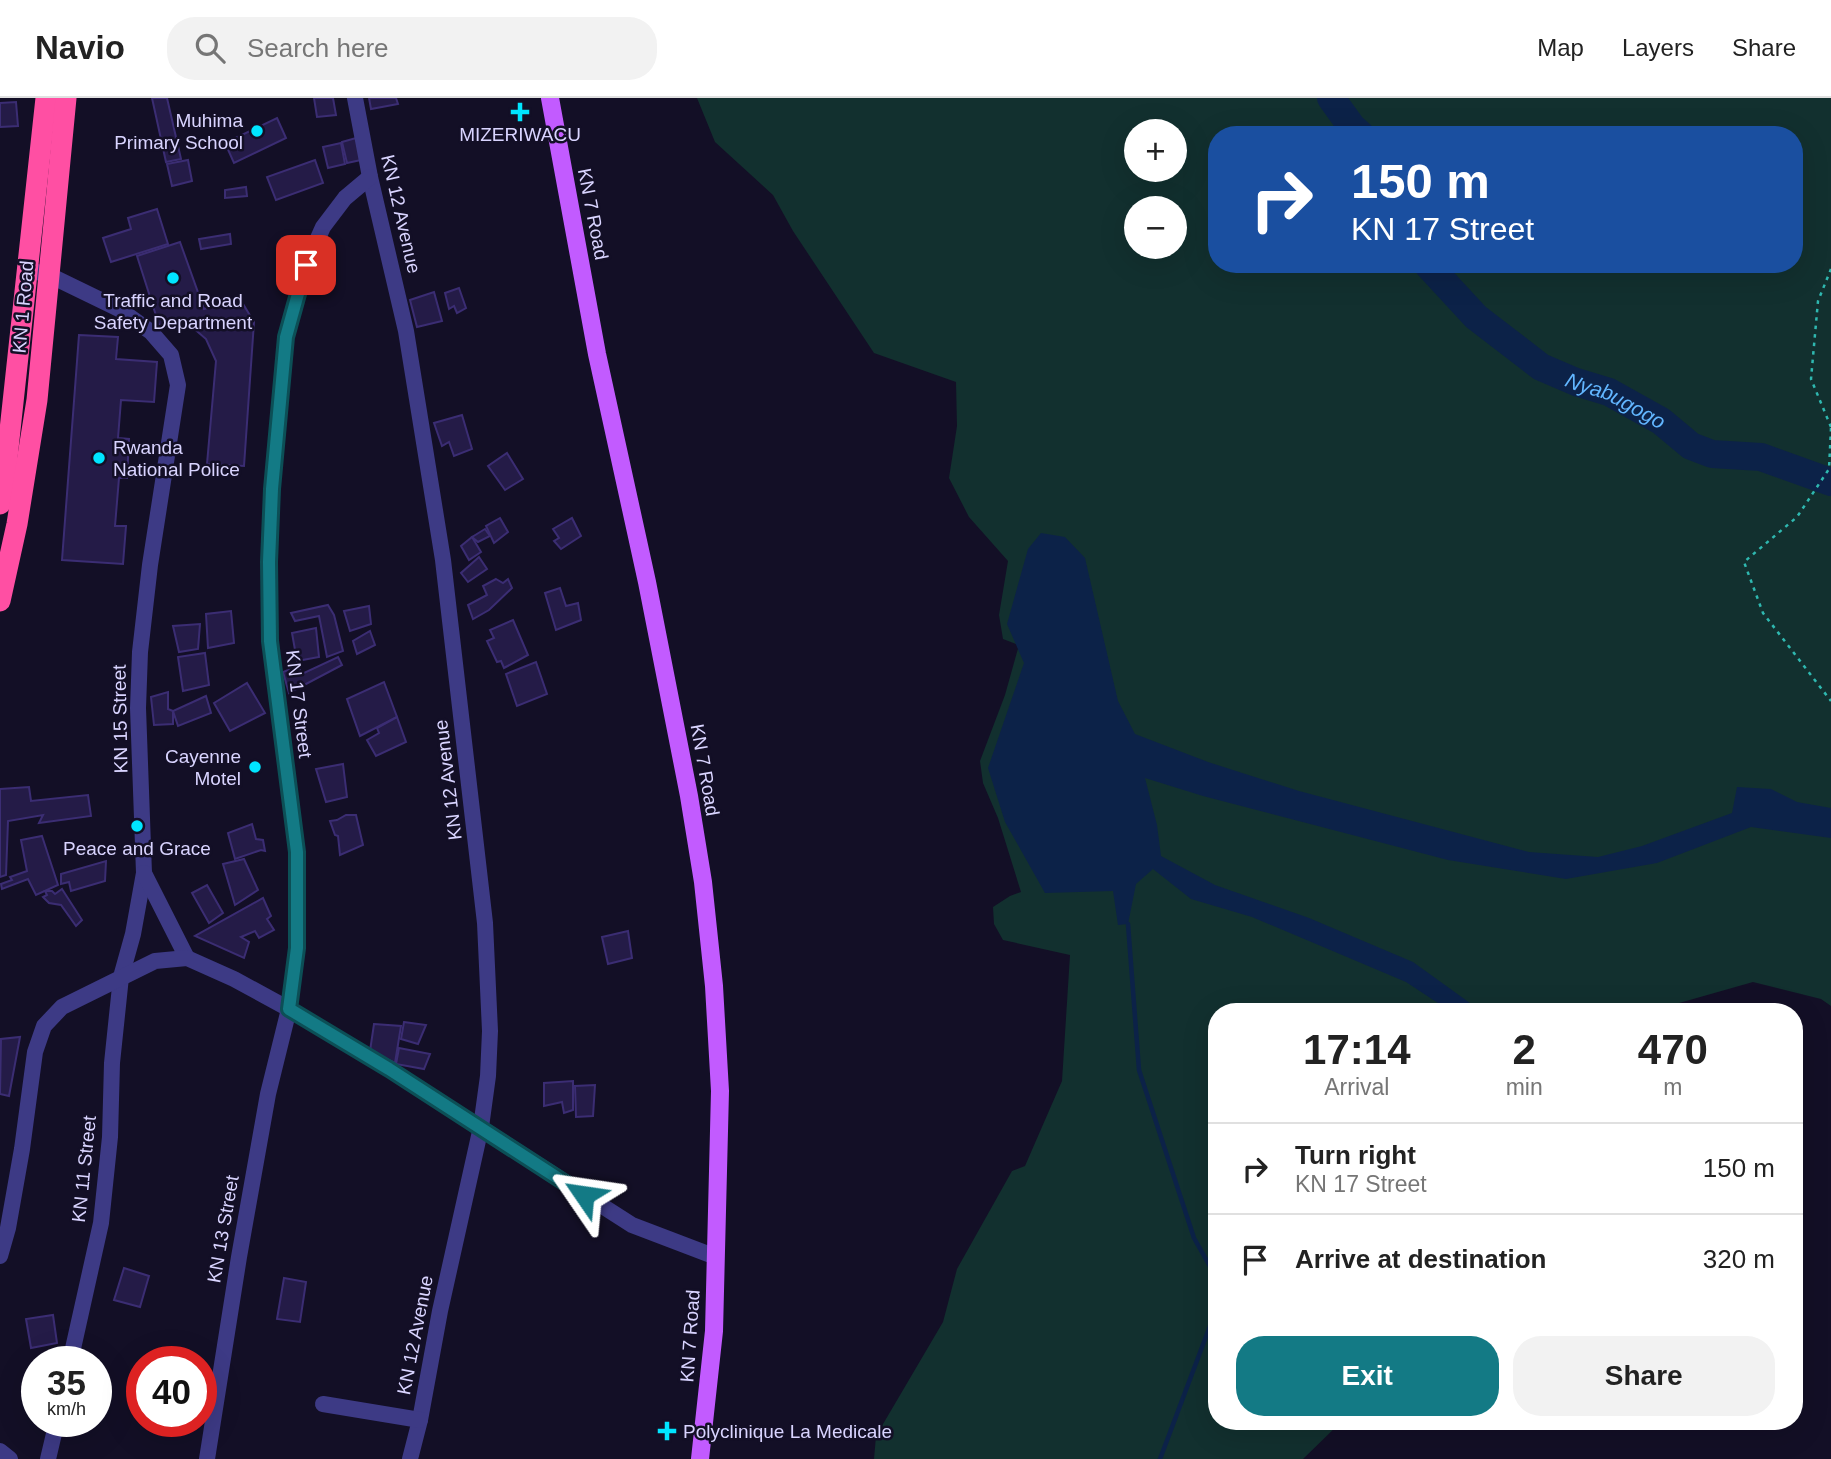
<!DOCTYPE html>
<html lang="en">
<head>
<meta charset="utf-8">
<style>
  body { margin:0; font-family:Arial,sans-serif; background:#f2f2f2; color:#222; height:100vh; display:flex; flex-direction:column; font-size:26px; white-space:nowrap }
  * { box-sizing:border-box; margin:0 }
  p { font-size:23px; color:#767676 }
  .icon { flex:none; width:38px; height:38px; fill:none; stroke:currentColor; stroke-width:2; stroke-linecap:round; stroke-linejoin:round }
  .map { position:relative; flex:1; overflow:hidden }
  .side { position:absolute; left:1208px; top:905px; width:595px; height:427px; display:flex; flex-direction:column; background:#fff; border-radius:28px; box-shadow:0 7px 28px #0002 }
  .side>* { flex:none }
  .guide { position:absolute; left:1208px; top:28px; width:595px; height:147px; border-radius:28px; box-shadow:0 7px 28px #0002; background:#1a4fa0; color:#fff; overflow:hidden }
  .fabs { position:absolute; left:1124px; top:21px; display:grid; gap:14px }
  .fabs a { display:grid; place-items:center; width:63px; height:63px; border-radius:50%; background:#fff; box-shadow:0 7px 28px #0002; font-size:35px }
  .speed { position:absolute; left:21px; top:1248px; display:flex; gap:14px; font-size:35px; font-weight:700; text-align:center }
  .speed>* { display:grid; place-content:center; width:91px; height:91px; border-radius:50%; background:#fff; box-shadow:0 7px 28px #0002; line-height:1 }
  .speed small { font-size:18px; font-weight:400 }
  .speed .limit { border:10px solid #d22; background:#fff; color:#111 }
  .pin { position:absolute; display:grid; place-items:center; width:60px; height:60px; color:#fff; margin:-30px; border-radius:14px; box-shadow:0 4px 10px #0006 }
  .me { position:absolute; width:77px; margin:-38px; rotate:302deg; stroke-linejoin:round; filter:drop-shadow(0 0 5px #0008) }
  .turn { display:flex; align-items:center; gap:24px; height:147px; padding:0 28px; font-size:32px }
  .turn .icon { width:91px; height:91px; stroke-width:2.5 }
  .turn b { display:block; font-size:49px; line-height:60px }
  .eta { display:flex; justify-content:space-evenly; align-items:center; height:119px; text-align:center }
  .eta b { font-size:42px; font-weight:700; line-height:49px }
  .button { display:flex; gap:14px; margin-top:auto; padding:14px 28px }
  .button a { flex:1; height:80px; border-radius:28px; background:#137a85; color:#fff; font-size:28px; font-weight:700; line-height:80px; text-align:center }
  .button a+a { background:#f2f2f2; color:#222 }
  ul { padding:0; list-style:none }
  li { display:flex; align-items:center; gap:21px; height:91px; padding:0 28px; border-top:2px solid #e0e0e0 }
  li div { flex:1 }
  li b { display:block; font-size:26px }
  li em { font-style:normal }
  header { display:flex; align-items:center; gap:42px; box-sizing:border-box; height:98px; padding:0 35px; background:#fff; border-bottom:2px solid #e0e0e0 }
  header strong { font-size:33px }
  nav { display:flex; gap:38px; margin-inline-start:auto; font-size:24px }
  .search { width:490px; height:63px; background:#f2f2f2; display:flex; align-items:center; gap:18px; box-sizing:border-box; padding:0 24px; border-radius:28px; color:#767676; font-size:26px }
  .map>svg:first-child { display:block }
</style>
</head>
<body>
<header>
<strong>Navio</strong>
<div class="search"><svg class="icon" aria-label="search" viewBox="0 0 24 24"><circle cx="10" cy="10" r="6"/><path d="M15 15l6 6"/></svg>Search here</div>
<nav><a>Map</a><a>Layers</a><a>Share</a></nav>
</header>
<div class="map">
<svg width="1831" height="1361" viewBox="0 0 1831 1361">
  <rect width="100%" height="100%" fill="#130f26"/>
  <path fill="#12302f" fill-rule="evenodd" d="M 697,0 L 1831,0 L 1831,908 L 1821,901 L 1753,884 L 1651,913 L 1216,914 L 1216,1323 L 1342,1323 L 1303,1361 L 874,1361 L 876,1338 L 943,1224 L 957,1171 L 1012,1073 L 1025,1068 L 1062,983 L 1070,857 L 1003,842 L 994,826 L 993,809 L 1010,798 L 1021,794 L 998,720 L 983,685 L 980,663 L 1005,597 L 1019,547 L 1003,541 L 999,517 L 1008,463 L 969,419 L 949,380 L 957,328 L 956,284 L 874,255 L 793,133 L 773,97 L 715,44 ZM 1136,33 L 1174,33 L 1174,72 L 1136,72 ZM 1216,37 L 1794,37 L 1794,166 L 1216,166 ZM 1136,110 L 1174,110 L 1174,149 L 1136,149 Z"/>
  <polygon fill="#0c2248" points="1041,435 1065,439 1085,460 1118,603 1135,636 1208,664 1299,693 1529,754 1598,759 1642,748 1732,715 1737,689 1771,691 1797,704 1831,710 1831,740 1751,729 1657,765 1566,781 1448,762 1203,698 1145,680 1157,727 1161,758 1215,787 1309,820 1413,864 1481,913 1450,913 1406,884 1252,819 1191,801 1153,771 1136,786 1128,826 1118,827 1113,793 1045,795 1005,724 988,670 1024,565 1007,526 1028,451"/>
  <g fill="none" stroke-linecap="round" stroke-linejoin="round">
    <g stroke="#0c2248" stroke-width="4.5">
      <polyline points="1128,826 1139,972 1194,1140 1216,1179"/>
      <polyline points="1160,1361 1216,1212"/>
    </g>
    <g stroke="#0c2248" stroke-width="28">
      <polyline points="1331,0 1352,29 1361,37"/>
      <path id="s1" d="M 1427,166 L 1476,219 L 1541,269 L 1576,284 L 1609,294 L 1661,323 L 1691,348 L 1712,356 L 1761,359 L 1831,384"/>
    </g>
  </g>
  <g fill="#241b47" stroke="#3b2d73" stroke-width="2">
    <polygon points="152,0 167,0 181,61 166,64"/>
    <polygon points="314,0 333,0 336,17 317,19"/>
    <polygon points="369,0 396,0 398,6 371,11"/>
    <polygon points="16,4 18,28 0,29 0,5"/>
    <polygon points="277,20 286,40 234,65 225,45"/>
    <polygon points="356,40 361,62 347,65 342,44"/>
    <polygon points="341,45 345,66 328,70 323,49"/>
    <polygon points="188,62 192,83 172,88 167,66"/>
    <polygon points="315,62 323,85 276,102 267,79"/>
    <polygon points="246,89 247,98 225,100 225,92"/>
    <polygon points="157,111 168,146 111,164 103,140 131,131 128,120"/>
    <polygon points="230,136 231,146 201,151 199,141"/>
    <polygon points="180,144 204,211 240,201 254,224 244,368 207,366 216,263 206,241 184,222 160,230 137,158"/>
    <polygon points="459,190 466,210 457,215 454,208 449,211 445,195"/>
    <polygon points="434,194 442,223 417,229 410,202"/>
    <polygon points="79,237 118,239 116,261 157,264 154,304 121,302 118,340 129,341 127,380 119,380 115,428 126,428 123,466 62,462"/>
    <polygon points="462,317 472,351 454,358 449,344 442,348 434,325"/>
    <polygon points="507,355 523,381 505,392 488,368"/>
    <polygon points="500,420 508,434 494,445 486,428"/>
    <polygon points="572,420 581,438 561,451 554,443 559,440 553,431"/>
    <polygon points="485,431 490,438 478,444 472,439"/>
    <polygon points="472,439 481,454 469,462 461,448"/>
    <polygon points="479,459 487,471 468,484 461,475"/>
    <polygon points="496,481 503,485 508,481 512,490 489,512 473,521 468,507 487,497 483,488"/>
    <polygon points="560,490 566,508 578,505 581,522 556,532 545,495"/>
    <polygon points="328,507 334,517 343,553 327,559 319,518 295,523 291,515"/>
    <polygon points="369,508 371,526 350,533 344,513"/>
    <polygon points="231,513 234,545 208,550 206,516"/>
    <polygon points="513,522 528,557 504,570 501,563 497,564 487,543 494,540 490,532"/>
    <polygon points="200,526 198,551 179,554 173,528"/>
    <polygon points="316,530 319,559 297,563 292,535"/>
    <polygon points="370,533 375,547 357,556 353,543"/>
    <polygon points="205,555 209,587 183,593 178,559"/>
    <polygon points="338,559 342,567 289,595 283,574 298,568 302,576"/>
    <polygon points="536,564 547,596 517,608 506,576"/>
    <polygon points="384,584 397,619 360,638 347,601"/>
    <polygon points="247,585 265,615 230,633 214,605"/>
    <polygon points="168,594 168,611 173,613 173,626 154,627 151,599"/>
    <polygon points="206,598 211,615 178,628 173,613"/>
    <polygon points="397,619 406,644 376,658 367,642 379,635 377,630"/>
    <polygon points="343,666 347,699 326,704 316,671"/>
    <polygon points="29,689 31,703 88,697 91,718 39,725 43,717 8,723 6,777 0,779 0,691"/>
    <polygon points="346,717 356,717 363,747 340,757 338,738 335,737 330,723 337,722"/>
    <polygon points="252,726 256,741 263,742 265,753 261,752 235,761 228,735"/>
    <polygon points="42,738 58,787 36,797 28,781 2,791 1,786 12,782 10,779 27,773 21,742"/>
    <polygon points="244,761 258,792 235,807 223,766"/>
    <polygon points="106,763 105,783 71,793 69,784 61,786 61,776"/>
    <polygon points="207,787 223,815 209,825 192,795"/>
    <polygon points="62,791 82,822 76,828 61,807 49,805 43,799 47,797 45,793 52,793 55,796"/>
    <polygon points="263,800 271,818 267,821 274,832 259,840 255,833 241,839 249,844 244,860 195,838"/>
    <polygon points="628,833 632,860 608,866 602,839"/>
    <polygon points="404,924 426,927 418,946 401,941"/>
    <polygon points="374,926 401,928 395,965 370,953"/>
    <polygon points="20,939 9,998 0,996 1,941"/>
    <polygon points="399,950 430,956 424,971 396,966"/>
    <polygon points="573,983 573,1012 564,1015 562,1004 544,1008 544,985"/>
    <polygon points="595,987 593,1018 576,1019 575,988"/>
    <polygon points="124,1170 149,1178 140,1209 114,1202"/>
    <polygon points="284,1180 306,1184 300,1224 277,1221"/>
    <polygon points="53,1217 57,1245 31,1250 26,1221"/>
  </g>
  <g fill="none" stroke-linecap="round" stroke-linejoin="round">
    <g stroke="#2fb8b0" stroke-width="2.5" stroke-dasharray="3.5 5" stroke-linecap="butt">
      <polyline points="1831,329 1811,281 1818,203 1831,171"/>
      <polyline points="1831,330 1829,371 1797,419 1744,464 1763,515 1831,603"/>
    </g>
    <g stroke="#3d3a85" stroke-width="16">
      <polyline points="355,0 370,79 406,233 443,462 485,825 490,933 488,978 481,1029 440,1213 420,1322 410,1361"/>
      <polyline points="29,172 49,177 119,211 151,234 171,257 178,287 150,467 140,554 138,610 144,775 133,836 121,879 112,965 110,1039 101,1125 70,1264"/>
      <polyline points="144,775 187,860"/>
      <polyline points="0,1158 8,1130 22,1051 35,954 44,928 62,909 155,863 187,860 234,881 289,911 389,971 632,1127 716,1159"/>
      <polyline points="323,1306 420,1322"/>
      <polyline points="0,1353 10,1361"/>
      <polyline points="48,1361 57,1323"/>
      <polyline points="207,1361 239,1159 268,996 289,911 297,850 297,753 270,543 269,464 272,391 286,239 306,167 323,129 345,100 370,79"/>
    </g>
    <polyline stroke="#c25bff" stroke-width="18" points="550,0 597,256 647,484 689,698 703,784 714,888 720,993 714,1233 700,1361"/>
    <g stroke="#ff4fa3" stroke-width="21">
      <polyline points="0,406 5,378 46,0"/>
      <polyline points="0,503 17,426 37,302 66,0"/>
    </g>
  </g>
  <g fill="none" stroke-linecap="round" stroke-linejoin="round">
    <g stroke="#0c4f56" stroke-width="18">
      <polyline id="route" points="306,167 286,239 272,391 269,464 270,543 297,754 297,850 289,911 389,971 584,1097"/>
    </g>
    <use href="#route" stroke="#137a85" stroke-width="12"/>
  </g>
  <g fill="#00e5ff" stroke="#130f26" stroke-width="2.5">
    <path d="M516.5 3.5h7v7h7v7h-7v7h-7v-7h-7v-7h7z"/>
    <circle cx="257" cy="33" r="7"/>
    <circle cx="173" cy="180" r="7"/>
    <circle cx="99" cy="360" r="7"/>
    <circle cx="255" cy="669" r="7"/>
    <circle cx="137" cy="728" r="7"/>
    <path d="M663.5 1322.5h7v7h7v7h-7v7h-7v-7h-7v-7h7z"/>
  </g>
  <g text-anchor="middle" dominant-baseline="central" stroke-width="5" stroke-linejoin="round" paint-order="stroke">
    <g font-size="19" fill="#d9d4ff" stroke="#130f26">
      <text x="243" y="22" text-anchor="end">Muhima<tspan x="243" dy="22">Primary School</tspan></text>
      <text x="520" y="36">MIZERIWACU</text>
      <text x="173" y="202">Traffic and Road<tspan x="173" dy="22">Safety Department</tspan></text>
      <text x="113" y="349" text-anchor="start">Rwanda<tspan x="113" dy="22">National Police</tspan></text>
      <text x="241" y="658" text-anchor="end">Cayenne<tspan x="241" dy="22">Motel</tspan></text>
      <text x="137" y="750">Peace and Grace</text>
      <text x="683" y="1333" text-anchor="start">Polyclinique La Medicale</text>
    </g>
    <g font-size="19" fill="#d9d4ff" stroke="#130f26">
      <text transform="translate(401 116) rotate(77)">KN 12 Avenue</text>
      <text transform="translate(593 116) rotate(79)">KN 7 Road</text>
      <text transform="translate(23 209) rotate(-85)">KN 1 Road</text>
      <text transform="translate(299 606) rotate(83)">KN 17 Street</text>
      <text transform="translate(120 621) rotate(-91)">KN 15 Street</text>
      <text transform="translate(705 672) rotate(80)">KN 7 Road</text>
      <text transform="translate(448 682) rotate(-97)">KN 12 Avenue</text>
      <text transform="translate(84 1071) rotate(-84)">KN 11 Street</text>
      <text transform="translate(223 1131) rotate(-80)">KN 13 Street</text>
      <text transform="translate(415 1237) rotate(-79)">KN 12 Avenue</text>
      <text transform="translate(690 1238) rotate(-86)">KN 7 Road</text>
    </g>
    <g font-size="21" font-style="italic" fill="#62b6ff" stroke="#130f26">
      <text stroke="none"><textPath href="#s1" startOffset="236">Nyabugogo</textPath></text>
    </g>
  </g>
</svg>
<div class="fabs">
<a>+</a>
<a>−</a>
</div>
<div class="speed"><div>35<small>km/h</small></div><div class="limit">40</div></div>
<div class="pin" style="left:306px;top:167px;background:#d93025"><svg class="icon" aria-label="arrive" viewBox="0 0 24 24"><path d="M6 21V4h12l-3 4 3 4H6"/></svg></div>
<svg class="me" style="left:584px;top:1097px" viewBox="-20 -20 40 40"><path d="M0-17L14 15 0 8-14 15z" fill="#137a85" stroke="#fff" stroke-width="4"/></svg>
<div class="guide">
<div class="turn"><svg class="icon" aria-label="right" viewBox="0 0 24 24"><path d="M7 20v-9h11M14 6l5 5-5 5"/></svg><div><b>150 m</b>KN 17 Street</div></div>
</div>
<section class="side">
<div class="eta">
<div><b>17:14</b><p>Arrival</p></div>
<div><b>2</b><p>min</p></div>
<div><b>470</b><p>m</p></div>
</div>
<ul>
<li><svg class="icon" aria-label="right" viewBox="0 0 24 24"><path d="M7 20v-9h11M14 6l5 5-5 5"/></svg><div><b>Turn right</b><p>KN 17 Street</p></div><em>150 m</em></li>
<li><svg class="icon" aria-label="arrive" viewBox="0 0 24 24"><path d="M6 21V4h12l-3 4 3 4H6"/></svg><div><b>Arrive at destination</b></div><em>320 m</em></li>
</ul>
<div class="button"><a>Exit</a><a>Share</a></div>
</section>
</div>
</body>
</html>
